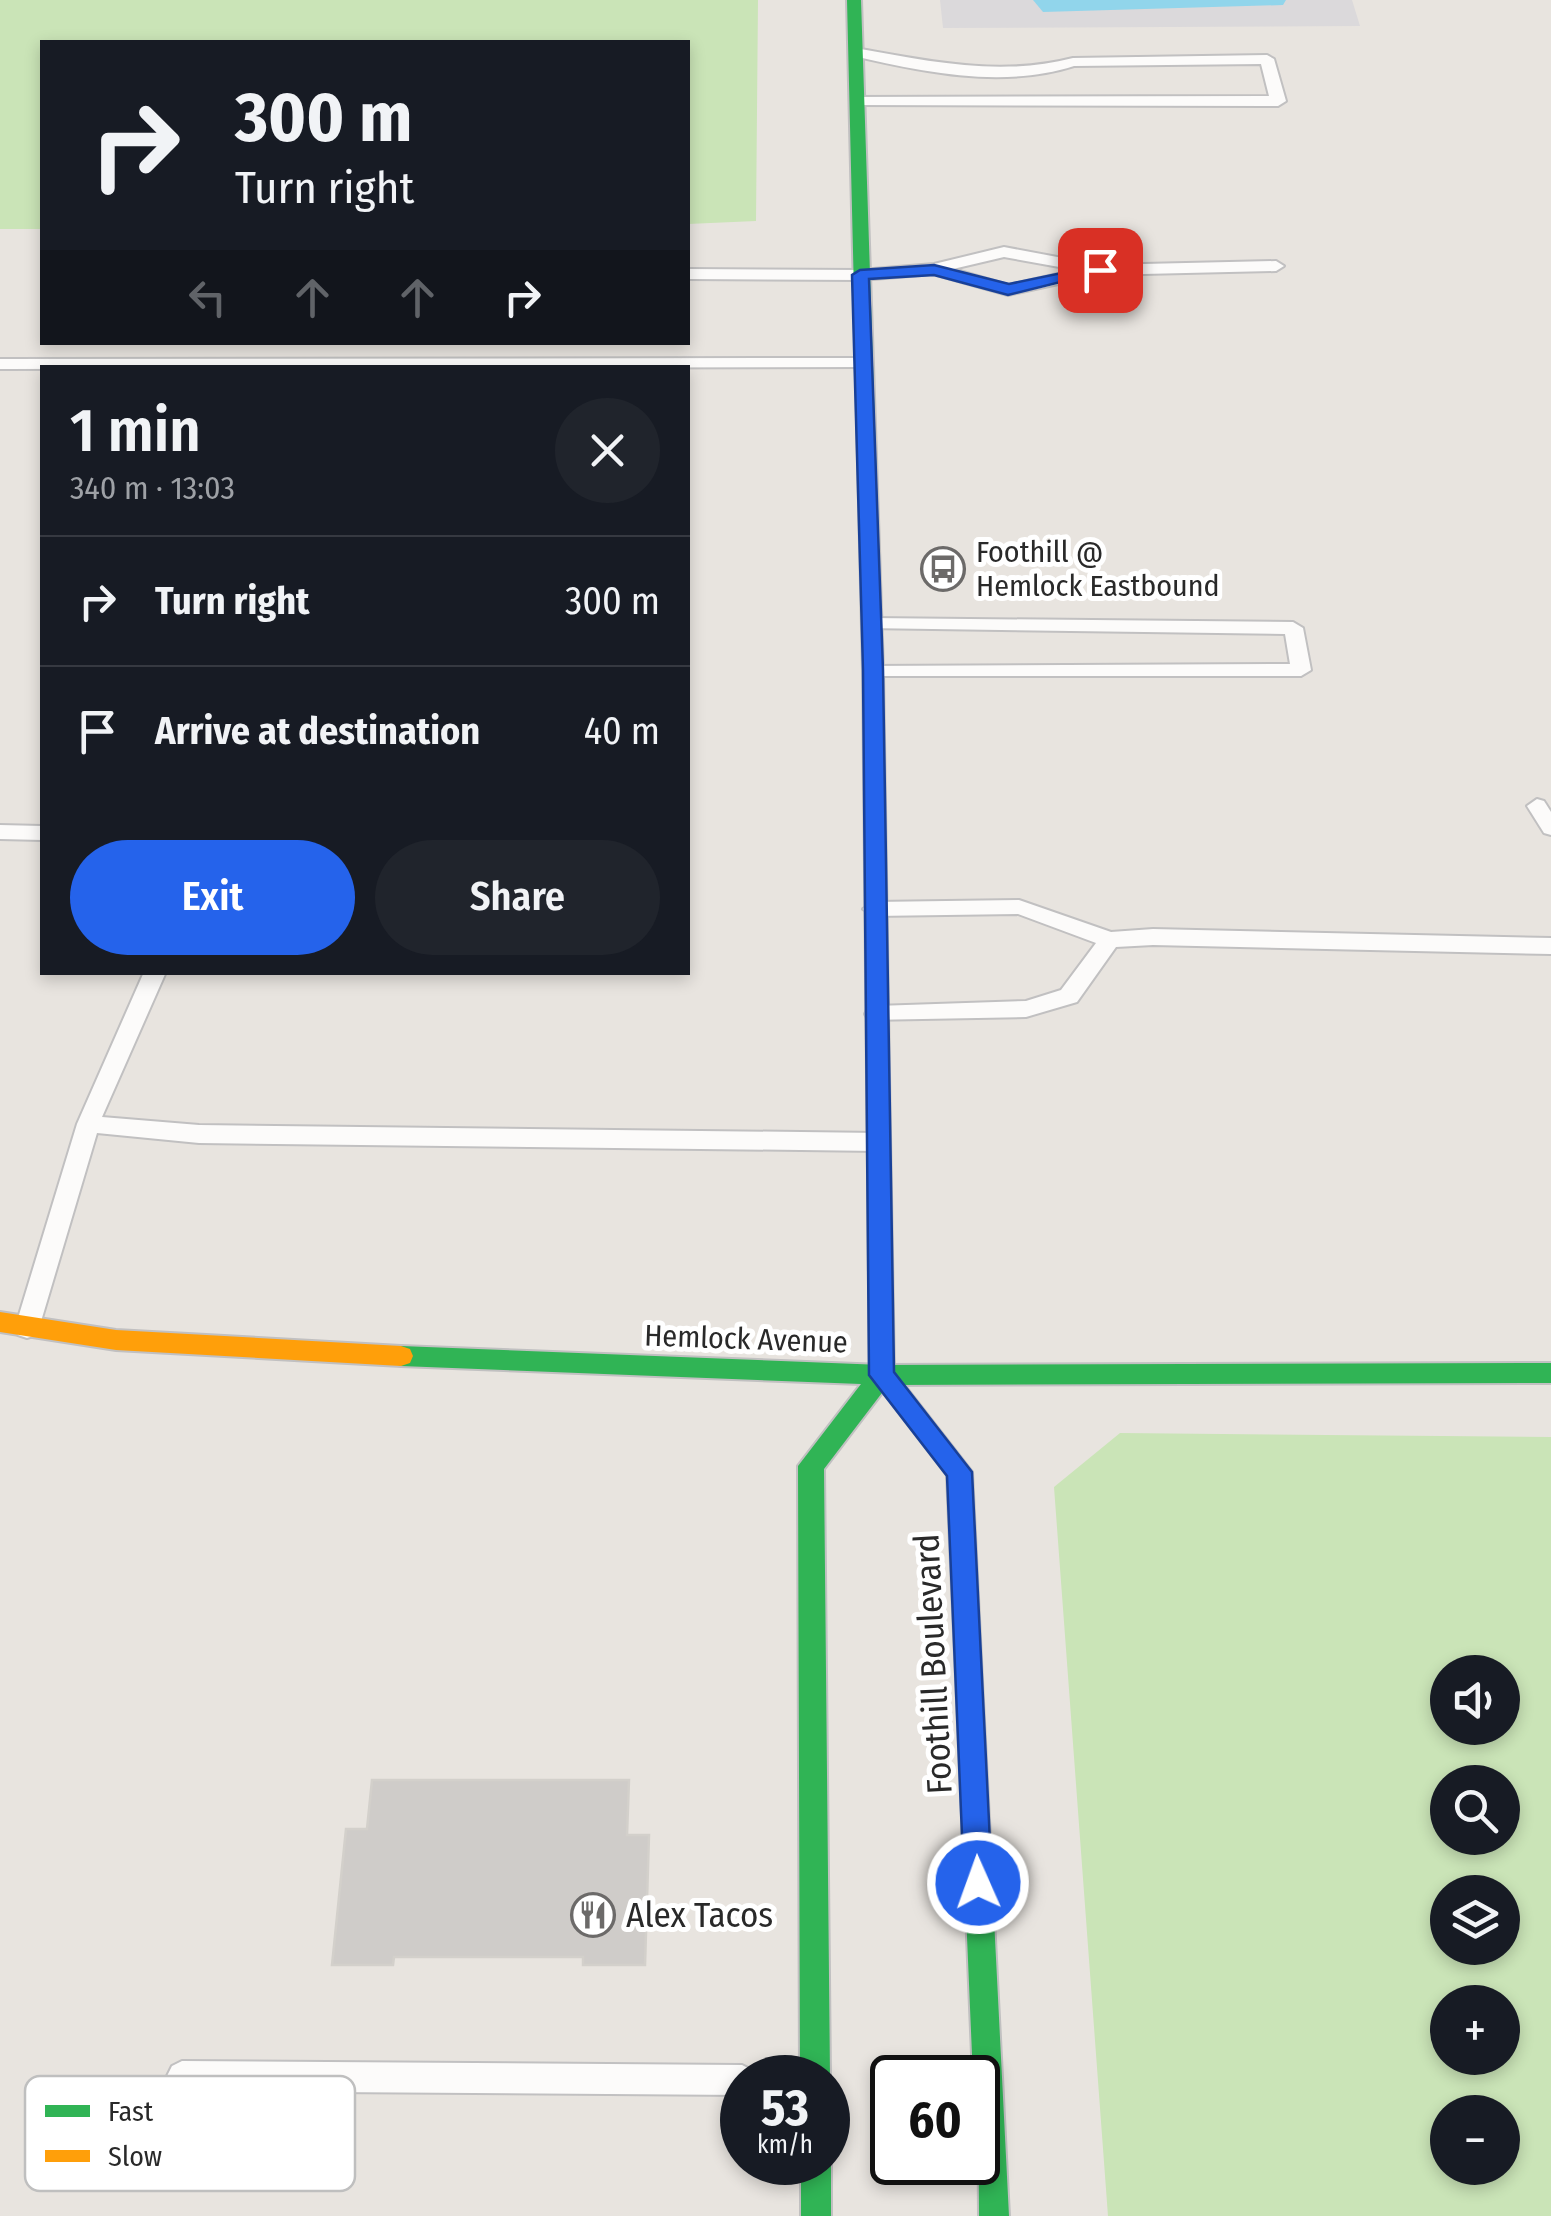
<!DOCTYPE html>
<html lang="en">
<head>
<meta charset="utf-8">
<style>
  body { margin:0; font-family:"Fira Sans Condensed",sans-serif; background:#20242c; color:#f1f3f6; height:100vh; display:flex; flex-direction:column; font-size:38px; white-space:nowrap }
  * { box-sizing:border-box; margin:0 }
  p { font-size:32px; color:#9ea1a6 }
  .icon { flex:none; width:55px; height:55px; fill:none; stroke:currentColor; stroke-width:2; stroke-linecap:round; stroke-linejoin:round }
  .map { position:relative; flex:1; overflow:hidden }
  .panel { position:absolute; left:40px; top:365px; width:650px; height:610px; display:flex; flex-direction:column; background:#171b24; border-radius:0px; box-shadow:0 5px 15px #0003 }
  .panel>* { flex:none }
  .top-card { position:absolute; left:40px; top:40px; width:650px; height:305px; border-radius:0px; box-shadow:0 5px 15px #0003; background:#171b24; color:#f1f3f6; overflow:hidden }
  .tools { position:absolute; left:1430px; top:1655px; display:grid; gap:20px }
  .tools a { display:grid; place-items:center; width:90px; height:90px; border-radius:50%; background:#171b24; box-shadow:0 5px 15px #0003; font-size:50px }
  .speed { position:absolute; left:720px; top:2055px; display:flex; gap:20px; font-size:50px; font-weight:700; text-align:center }
  .speed>* { display:grid; place-content:center; width:130px; height:130px; border-radius:50%; background:#171b24; box-shadow:0 5px 15px #0003; line-height:1 }
  .speed small { font-size:25px; font-weight:400 }
  .speed .limit { border:5px solid #111; border-radius:15px; background:#fff; color:#111 }
  .pin { position:absolute; display:grid; place-items:center; width:85px; height:85px; color:#fff; margin:-42px; border-radius:20px; box-shadow:0 5px 15px #0006 }
  .me { position:absolute; width:110px; margin:-55px; rotate:358deg; stroke-linejoin:round; filter:drop-shadow(0 0 8px #0008) }
  .turn { display:flex; align-items:center; gap:35px; height:210px; padding:0 30px; font-size:45px }
  .turn .icon { width:130px; height:130px; stroke-width:2.5 }
  .turn b { display:block; font-size:70px; line-height:85px }
  .lanes { display:flex; align-items:center; height:95px; padding:0 30px; background:#0003; justify-content:center; gap:50px; direction:ltr }
  .lanes .off { opacity:.35 }
  .round { display:grid; place-items:center; flex:none; width:105px; height:105px; border-radius:52px; background:#20242c }
  .summary { display:flex; align-items:center; justify-content:space-between; height:170px; padding:0 30px }
  h1 { font-size:60px; font-weight:600; line-height:75px }
  .action { display:flex; gap:20px; margin-top:auto; padding:20px 30px }
  .action a { flex:1; height:115px; border-radius:60px; background:#2563eb; color:#fff; font-size:40px; font-weight:600; line-height:115px; text-align:center }
  .action a+a { background:#20242c; color:#f1f3f6 }
  ul { padding:0; list-style:none }
  li { display:flex; align-items:center; gap:30px; height:130px; padding:0 30px; border-top:2px solid #363941 }
  li div { flex:1 }
  li b { display:block; font-size:38px }
  li em { font-style:normal }
  .map>svg:first-child { display:block }
</style>
</head>
<body>
<div class="map">
<svg width="1551" height="2216" viewBox="0 0 1551 2216">
  <rect width="100%" height="100%" fill="#e8e4df"/>
  <polygon fill="#dbd9db" points="940,0 1352,0 1360,26 943,28"/>
  <g fill="#cae4b7" fill-rule="evenodd">
    <polygon points="0,0 758,0 756,221 688,224 688,42 42,42 42,229 0,229"/>
    <path d="M 1120,1433 L 1551,1437 L 1551,2216 L 1108,2216 L 1054,1487 ZM 1448,1672 L 1502,1672 L 1502,1728 L 1448,1728 ZM 1448,1782 L 1502,1782 L 1502,1838 L 1448,1838 ZM 1448,1892 L 1502,1892 L 1502,1948 L 1448,1948 ZM 1448,2002 L 1502,2002 L 1502,2058 L 1448,2058 ZM 1448,2112 L 1502,2112 L 1502,2168 L 1448,2168 Z"/>
  </g>
  <polygon fill="#91d5eb" points="1033,0 1286,0 1283,5 1043,12"/>
  <polygon fill="#cfccc9" stroke="#d3d0cb" stroke-width="2.5" points="372,1780 629,1780 627,1835 649,1835 645,1965 583,1965 583,1957 394,1957 393,1965 332,1965 346,1829 367,1829"/>
  <g fill="none" stroke-linecap="round" stroke-linejoin="round">
    <g stroke="#c1c0c1" stroke-width="4">
      <g id="lane">
        <path d="M 855,48 C 929,61 999,77 1073,58 L 1267,55 L 1274,59 L 1286,101 L 1278,106 L 856,105 L 851,103 L 851,97 L 1269,96 L 1261,64 L 1074,66 C 1002,89 922,72 850,55 L 850,49 Z"/>
        <path d="M 1004,247 L 1100,265 L 1276,261 L 1284,266 L 1276,271 L 1100,275 L 1008,295 L 933,274 L 861,280 L 688,279 L 688,269 L 861,270 L 934,264 ZM 1004,257 L 1076,270 L 1008,285 L 953,269 Z"/>
        <polygon points="863,358 872,363 869,367 0,369 0,359"/>
        <polygon points="871,618 1293,622 1303,628 1311,670 1301,676 873,676 866,674 863,670 866,666 1290,664 1285,634 864,628 862,624"/>
        <polygon points="1537,799 1544,801 1551,812 1551,835 1544,833 1527,806"/>
        <polygon points="0,825 42,826 42,840 0,839"/>
        <polygon points="1019,900 1111,932 1153,929 1551,938 1551,954 1153,945 1116,947 1077,1002 1026,1017 868,1020 865,1014 868,1008 876,1006 1026,1001 1061,990 1096,943 1018,914 874,916 863,909 874,902"/>
        <polygon points="144,972 166,972 102,1117 199,1125 879,1133 887,1136 890,1142 887,1148 879,1151 199,1143 97,1133 39,1328 36,1335 27,1338 18,1335 15,1328 77,1124"/>
        <polygon points="182,2061 742,2065 752,2070 756,2078 742,2078 742,2095 182,2091 172,2086 167,2076 172,2066"/>
      </g>
    </g>
    <g stroke="#c1c0c1" stroke-width="4">
      <g id="fast">
        <polygon points="847,0 861,0 883,670 889,1075 878,1083 867,1075 863,670"/>
        <polygon points="401,1346 882,1365 1551,1363 1551,1383 888,1385 824,1469 830,2078 828,2083 828,2078 800,2078 798,1466 861,1384 401,1366 392,1363 389,1356 392,1349"/>
        <polygon points="970,1689 979,1692 983,1701 1009,2216 979,2216 978,2078 973,2078 957,1701 961,1692"/>
        <polygon points="828,2153 831,2162 831,2216 801,2216 801,2162 828,2162"/>
      </g>
    </g>
    <g stroke="#c1c0c1" stroke-width="4">
      <g id="slow">
        <polygon points="878,1067 889,1075 894,1372 972,1472 983,1701 979,1710 970,1713 961,1710 957,1701 947,1475 870,1375 867,1075"/>
        <polygon points="0,1312 116,1330 401,1346 410,1349 413,1356 410,1363 401,1366 116,1350 0,1332"/>
      </g>
    </g>
    <use href="#lane" fill="#fcfbfa" fill-rule="evenodd"/>
    <use href="#fast" fill="#30b455" fill-rule="evenodd"/>
    <use href="#slow" fill="#ff9f0a" fill-rule="evenodd"/>
  </g>
  <polygon fill="#2563eb" stroke="#184099" stroke-width="2.5" points="934,265 1009,284 1100,265 1109,270 1008,295 934,275 869,279 883,670 894,1372 972,1472 992,1883 988,1893 978,1897 968,1893 964,1883 947,1476 869,1375 863,670 852,275 860,270"/>
  <defs>
    <g id="bus-ring" transform="scale(2.25)"><circle r="9.5" fill="#fff" stroke="#6c6a69" stroke-width="1.5"/><path d="M-5-6H5V4H4V6H2V4H-2V6H-4V4H-5ZM-3.5-4V0h7V-4ZM-3.5 1.2v1.5H-2V1.2ZM2 1.2v1.5H3.5V1.2Z" fill="#6c6a69"/></g>
    <g id="restaurant-ring" transform="scale(2.25)"><circle r="9.5" fill="#fff" stroke="#6c6a69" stroke-width="1.5"/><path d="M-5-6h1v4h1v-4h1v4h1v-4h1v5L-1.5 .5V6h-2V.5L-5-1ZM5-6V6H3V1.5H1.5Q1.5-4 5-6Z" fill="#6c6a69"/></g>
  </defs>
  <g fill-rule="evenodd">
    <use href="#bus-ring" x="943" y="569"/>
    <use href="#restaurant-ring" x="593" y="1915"/>
  </g>
  <g text-anchor="middle" dominant-baseline="central" stroke-width="10" stroke-linejoin="round" paint-order="stroke">
    <g font-size="30" fill="#292929" stroke="#fff" text-anchor="start">
      <text x="976" y="552">Foothill @<tspan x="976" dy="34">Hemlock Eastbound</tspan></text>
    </g>
    <g font-size="30" fill="#292929" stroke="#fff">
      <text transform="translate(746 1339) rotate(2)">Hemlock Avenue</text>
    </g>
    <g font-size="35" fill="#292929" stroke="#fff">
      <text transform="translate(933 1664) rotate(-93)">Foothill Boulevard</text>
    </g>
    <g font-size="35" fill="#292929" stroke="#fff" text-anchor="start">
      <text x="626" y="1915">Alex Tacos</text>
    </g>
  </g>
  <rect x="25" y="2076" width="330" height="115" rx="15" fill="#fff" stroke="#bfbfbf" stroke-width="2.5"/>
  <rect x="45" y="2105" width="45" height="12" fill="#30b455"/>
  <rect x="45" y="2150" width="45" height="12" fill="#ff9f0a"/>
  <g font-size="28" fill="#292929">
    <text x="108" y="2121">Fast</text>
    <text x="108" y="2166">Slow</text>
  </g>
</svg>
<div class="tools">
<a><svg class="icon" aria-label="sound" viewBox="0 0 24 24"><path d="M4 9h4l5-4v14l-5-4H4zM17 9q2 3 0 6"/></svg></a>
<a><svg class="icon" aria-label="search" viewBox="0 0 24 24"><circle cx="10" cy="10" r="6"/><path d="M15 15l6 6"/></svg></a>
<a><svg class="icon" aria-label="layers" viewBox="0 0 24 24"><path d="M12 4l9 5-9 5-9-5zM3 14l9 5 9-5"/></svg></a>
<a>+</a>
<a>−</a>
</div>
<div class="speed"><div>53<small>km/h</small></div><div class="limit">60</div></div>
<div class="pin" style="left:1100px;top:270px;background:#d93025"><svg class="icon" aria-label="arrive" viewBox="0 0 24 24"><path d="M6 21V4h12l-3 4 3 4H6"/></svg></div>
<svg class="me" style="left:978px;top:1883px" viewBox="-20 -20 40 40"><circle r="17" fill="#2563eb" stroke="#fff" stroke-width="3"/><path d="M0-11L8 9 0 5-8 9z" fill="#fff"/></svg>
<div class="top-card">
<div class="turn"><svg class="icon" aria-label="right" viewBox="0 0 24 24"><path d="M7 20v-9h11M14 6l5 5-5 5"/></svg><div><b>300 m</b>Turn right</div></div>
<div class="lanes"><svg class="icon off" aria-label="left" viewBox="0 0 24 24"><path d="M17 20v-9H6M10 6l-5 5 5 5"/></svg><svg class="icon off" aria-label="ahead" viewBox="0 0 24 24"><path d="M12 20V5M6 11l6-6 6 6"/></svg><svg class="icon off" aria-label="ahead" viewBox="0 0 24 24"><path d="M12 20V5M6 11l6-6 6 6"/></svg><svg class="icon" aria-label="right" viewBox="0 0 24 24"><path d="M7 20v-9h11M14 6l5 5-5 5"/></svg></div>
</div>
<section class="panel">
<div class="summary"><div><h1>1 min</h1><p>340 m · 13:03</p></div><a class="round"><svg class="icon" aria-label="close" viewBox="0 0 24 24"><path d="M6 6l12 12M18 6L6 18"/></svg></a></div>
<ul>
<li><svg class="icon" aria-label="right" viewBox="0 0 24 24"><path d="M7 20v-9h11M14 6l5 5-5 5"/></svg><div><b>Turn right</b></div><em>300 m</em></li>
<li><svg class="icon" aria-label="arrive" viewBox="0 0 24 24"><path d="M6 21V4h12l-3 4 3 4H6"/></svg><div><b>Arrive at destination</b></div><em>40 m</em></li>
</ul>
<div class="action"><a>Exit</a><a>Share</a></div>
</section>
</div>
</body>
</html>
